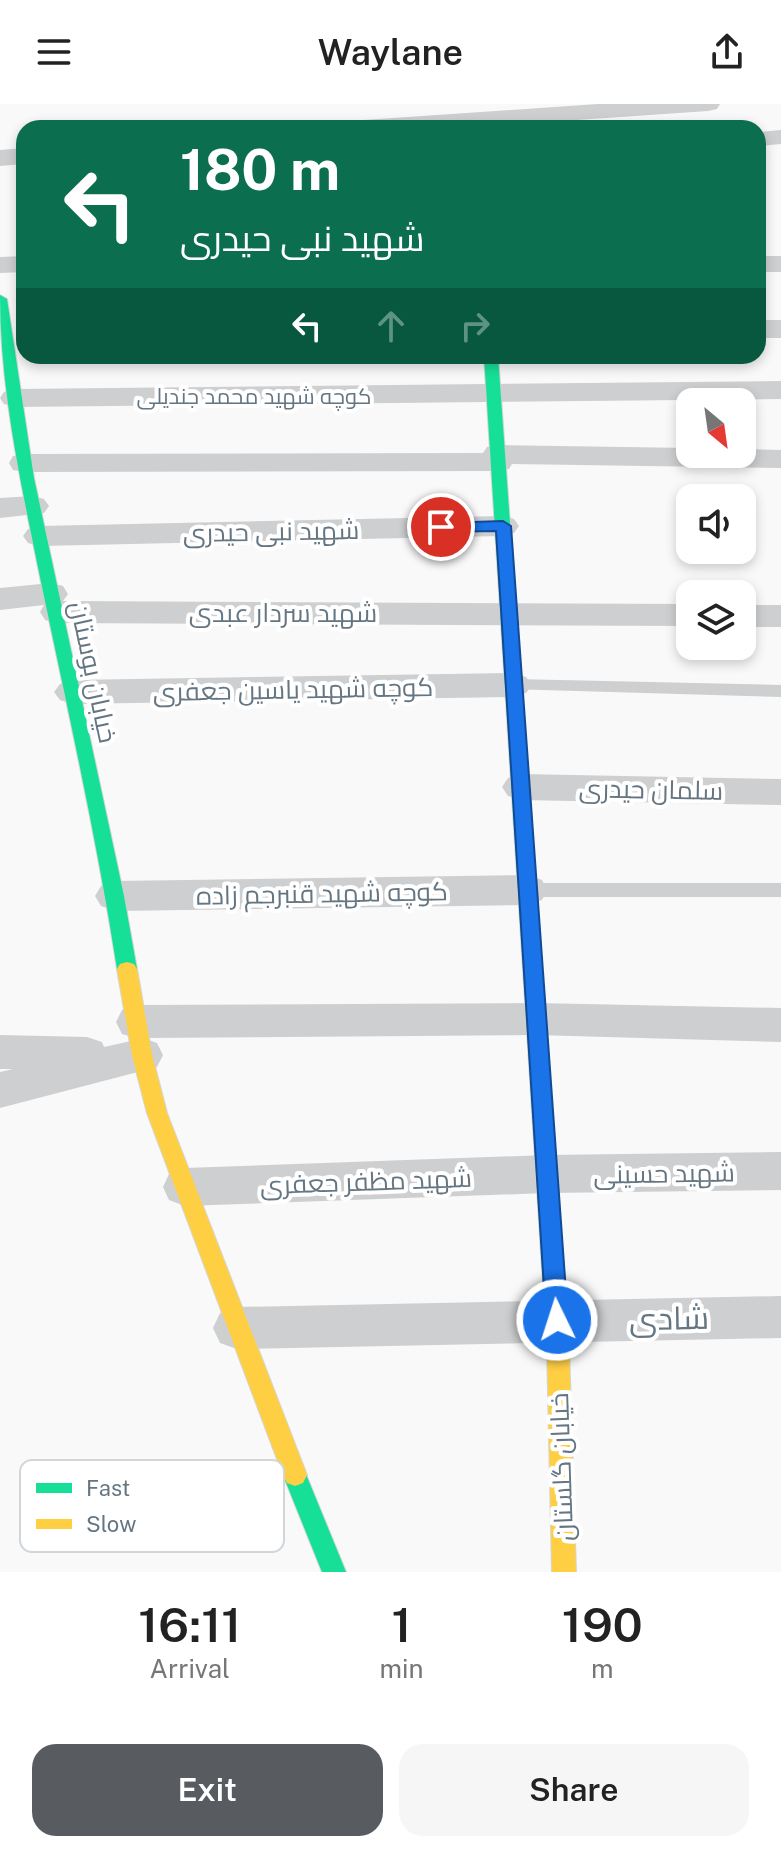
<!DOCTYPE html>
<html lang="en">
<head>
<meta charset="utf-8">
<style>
  body { margin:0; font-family:"Public Sans",Cairo,sans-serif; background:#f6f6f6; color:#222; height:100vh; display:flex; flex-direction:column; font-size:30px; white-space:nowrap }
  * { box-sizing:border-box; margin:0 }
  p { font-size:26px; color:#767676 }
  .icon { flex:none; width:44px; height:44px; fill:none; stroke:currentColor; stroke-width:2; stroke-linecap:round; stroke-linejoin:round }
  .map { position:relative; height:1468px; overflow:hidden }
  .side { display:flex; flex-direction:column; background:#fff; flex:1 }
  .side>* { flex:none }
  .hud { position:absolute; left:16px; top:16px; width:750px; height:244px; border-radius:24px; box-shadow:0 4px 12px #0003; background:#0b6e4f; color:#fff; overflow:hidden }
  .needle { width:52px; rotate:151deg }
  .tools { position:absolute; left:676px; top:284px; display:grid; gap:16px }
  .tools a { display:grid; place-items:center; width:80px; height:80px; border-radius:16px; background:#fff; box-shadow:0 4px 12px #0003; font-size:40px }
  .pin { position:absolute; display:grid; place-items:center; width:68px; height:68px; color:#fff; margin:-34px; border:4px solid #fff; border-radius:50%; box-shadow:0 2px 8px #0007 }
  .me { position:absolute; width:88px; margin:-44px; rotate:356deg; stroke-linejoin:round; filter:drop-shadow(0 0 6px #0008) }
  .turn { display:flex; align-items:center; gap:28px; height:168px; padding:0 32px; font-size:36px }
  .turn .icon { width:104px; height:104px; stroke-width:2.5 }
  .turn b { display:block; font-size:56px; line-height:68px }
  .lanes { display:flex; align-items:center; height:76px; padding:0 32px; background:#0003; justify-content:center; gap:40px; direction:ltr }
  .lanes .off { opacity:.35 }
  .eta { display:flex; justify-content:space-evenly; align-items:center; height:136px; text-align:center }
  .eta b { font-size:48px; font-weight:600; line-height:56px }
  .action { display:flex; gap:16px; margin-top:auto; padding:16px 32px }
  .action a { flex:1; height:92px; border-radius:24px; background:#585c60; color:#fff; font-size:32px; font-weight:600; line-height:92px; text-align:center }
  .action a+a { background:#f6f6f6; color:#222 }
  header { display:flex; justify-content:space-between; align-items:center; height:104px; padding:0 32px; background:#fff; font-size:36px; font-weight:600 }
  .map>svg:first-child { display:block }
</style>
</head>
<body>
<header><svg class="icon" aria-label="menu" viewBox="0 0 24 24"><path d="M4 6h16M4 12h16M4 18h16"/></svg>Waylane<svg class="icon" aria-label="share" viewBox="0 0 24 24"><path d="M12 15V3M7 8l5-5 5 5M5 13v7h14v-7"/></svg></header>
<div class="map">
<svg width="781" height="1468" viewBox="0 0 781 1468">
  <rect width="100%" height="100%" fill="#f9f9f9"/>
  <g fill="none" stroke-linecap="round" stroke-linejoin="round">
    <g stroke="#d5d6d7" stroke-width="2">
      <g id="fast">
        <path d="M 0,191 L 7,195 L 34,374 L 124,792 L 137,865 L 134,870 L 120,870 L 117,865 C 97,735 68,607 41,478 C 22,384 0,288 0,191 Z"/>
        <polygon points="484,252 498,252 569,1242 566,1249 558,1252 550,1249 547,1242"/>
        <polygon points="295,1360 303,1363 346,1468 322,1468 283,1371 287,1363"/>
      </g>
    </g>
    <g stroke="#d5d6d7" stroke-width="2">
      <g id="slow">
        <polygon points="127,858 134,860 137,865 152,951 167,1009 307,1371 303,1379 295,1382 287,1379 283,1371 147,1009 132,951 117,865 120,860"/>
        <polygon points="558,1232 566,1235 569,1242 576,1468 552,1468 547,1242 550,1235"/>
      </g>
    </g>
    <g fill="#cecfd0" fill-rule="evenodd">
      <polygon points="514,575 781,581 781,593 508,585 506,581"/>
      <polygon points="528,779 781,779 781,793 528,793 521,791 519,786 521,781"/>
    </g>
    <g fill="#cecfd0" fill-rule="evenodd">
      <polygon points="598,0 720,0 717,5 708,7 459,24 337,24 340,19 349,17"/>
      <polygon points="781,26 781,40 758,42 758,28"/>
      <polygon points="24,44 24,60 0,62 0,46"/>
      <polygon points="24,152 24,168 0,169 0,153"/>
      <rect x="758" y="152" width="23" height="16"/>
      <rect x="758" y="216" width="23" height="18"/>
      <polygon points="781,277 781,295 15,303 4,300 0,294 4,288 15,285"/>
      <polygon points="498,341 690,344 690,350 742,350 742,345 781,346 781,364 512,360 509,365 498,367 24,368 13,366 9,359 13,352 24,350 483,349 487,343"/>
      <polygon points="33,392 44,395 49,402 44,409 0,414 0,394"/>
      <polygon points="503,412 514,415 519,422 514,429 503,432 39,442 28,439 23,432 28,425 39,422"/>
      <polygon points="51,479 63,482 68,490 63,497 690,500 690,522 57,519 45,516 40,508 44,501 0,506 0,484"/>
      <rect x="742" y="501" width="39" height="22"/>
      <polygon points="514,569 526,573 532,581 526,589 514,593 72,600 60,596 54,588 60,580 72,576"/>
      <polygon points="521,670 781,675 781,701 521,696 508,692 502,683 508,674"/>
      <polygon points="528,771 542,776 547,786 542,796 528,801 115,807 101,802 95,792 101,782 115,777"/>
      <polygon points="536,899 781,904 781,938 536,931 143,934 157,939 163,951 157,963 0,1004 0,968 13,965 0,965 0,931 87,933 102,938 104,943 140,935 122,930 116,918 122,906 137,901"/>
      <polygon points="781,1048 781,1086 547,1089 185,1102 169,1096 163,1083 169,1070 185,1064 547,1051"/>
      <polygon points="781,1192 781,1234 237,1245 220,1239 213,1224 220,1209 237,1203"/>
    </g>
    <use href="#fast" fill="#16e098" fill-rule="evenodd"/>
    <use href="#slow" fill="#ffcf43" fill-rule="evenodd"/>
  </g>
  <polygon fill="#1a73e8" stroke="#114b97" stroke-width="2" points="503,417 511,422 568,1216 565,1223 557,1226 549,1223 546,1216 496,427 441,428 433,423 441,419"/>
  <g text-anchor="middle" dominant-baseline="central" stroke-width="8" stroke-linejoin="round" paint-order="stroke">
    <g font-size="22" fill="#657683" stroke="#fff">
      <text x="254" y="292">کوچه شهید محمد جندیلی</text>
    </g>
    <g font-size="26" fill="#657683" stroke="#fff">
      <text transform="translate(271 427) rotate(-1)">شهید نبی حیدری</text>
      <text x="283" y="508">شهید سردار عبدی</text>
      <text transform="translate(94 568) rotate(78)">خیابان بوستان</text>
      <text transform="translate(293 585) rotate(-1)">کوچه شهید یاسین جعفری</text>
      <text transform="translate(651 685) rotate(1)">سلمان حیدری</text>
      <text transform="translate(322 789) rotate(-1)">کوچه شهید قنبرجم زاده</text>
      <text transform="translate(664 1069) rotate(-1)">شهید حسینی</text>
      <text transform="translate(366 1077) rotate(-2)">شهید مظفر جعفری</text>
      <text transform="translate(561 1363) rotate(-92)">خیابان گلستان</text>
    </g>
    <g font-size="32" fill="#657683" stroke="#fff">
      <text transform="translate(669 1214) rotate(-1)">شادی</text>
    </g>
  </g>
  <rect x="20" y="1356" width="264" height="92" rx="12" fill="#fff" stroke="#d1d6da" stroke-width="2"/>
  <rect x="36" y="1379" width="36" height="10" fill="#16e098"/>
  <rect x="36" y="1415" width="36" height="10" fill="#ffcf43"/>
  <g font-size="22" fill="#657683">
    <text x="86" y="1392">Fast</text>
    <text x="86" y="1428">Slow</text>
  </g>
</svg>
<div class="tools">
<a><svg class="needle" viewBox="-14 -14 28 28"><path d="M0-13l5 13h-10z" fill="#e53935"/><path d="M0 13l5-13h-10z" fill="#767676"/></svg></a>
<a><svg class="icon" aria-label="sound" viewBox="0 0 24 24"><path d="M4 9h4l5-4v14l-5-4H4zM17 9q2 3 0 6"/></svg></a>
<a><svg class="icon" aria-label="layers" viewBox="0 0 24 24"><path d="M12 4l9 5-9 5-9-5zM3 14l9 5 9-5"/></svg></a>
</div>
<div class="pin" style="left:441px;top:423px;background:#d93025"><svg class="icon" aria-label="arrive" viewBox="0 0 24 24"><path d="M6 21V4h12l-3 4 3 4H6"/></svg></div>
<svg class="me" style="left:557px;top:1216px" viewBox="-20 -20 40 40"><circle r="17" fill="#1a73e8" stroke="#fff" stroke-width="3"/><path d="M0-11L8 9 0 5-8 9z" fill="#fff"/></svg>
<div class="hud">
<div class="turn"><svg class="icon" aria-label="left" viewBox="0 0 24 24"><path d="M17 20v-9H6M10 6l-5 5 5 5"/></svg><div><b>180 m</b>شهید نبی حیدری</div></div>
<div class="lanes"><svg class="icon" aria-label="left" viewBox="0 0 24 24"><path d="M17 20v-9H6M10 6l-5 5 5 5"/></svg><svg class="icon off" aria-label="ahead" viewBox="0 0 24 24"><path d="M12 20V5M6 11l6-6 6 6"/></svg><svg class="icon off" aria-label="right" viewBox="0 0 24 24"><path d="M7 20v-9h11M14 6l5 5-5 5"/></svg></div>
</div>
</div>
<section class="side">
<div class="eta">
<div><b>16:11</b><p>Arrival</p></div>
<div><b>1</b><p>min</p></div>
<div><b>190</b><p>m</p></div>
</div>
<div class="action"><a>Exit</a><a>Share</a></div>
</section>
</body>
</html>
